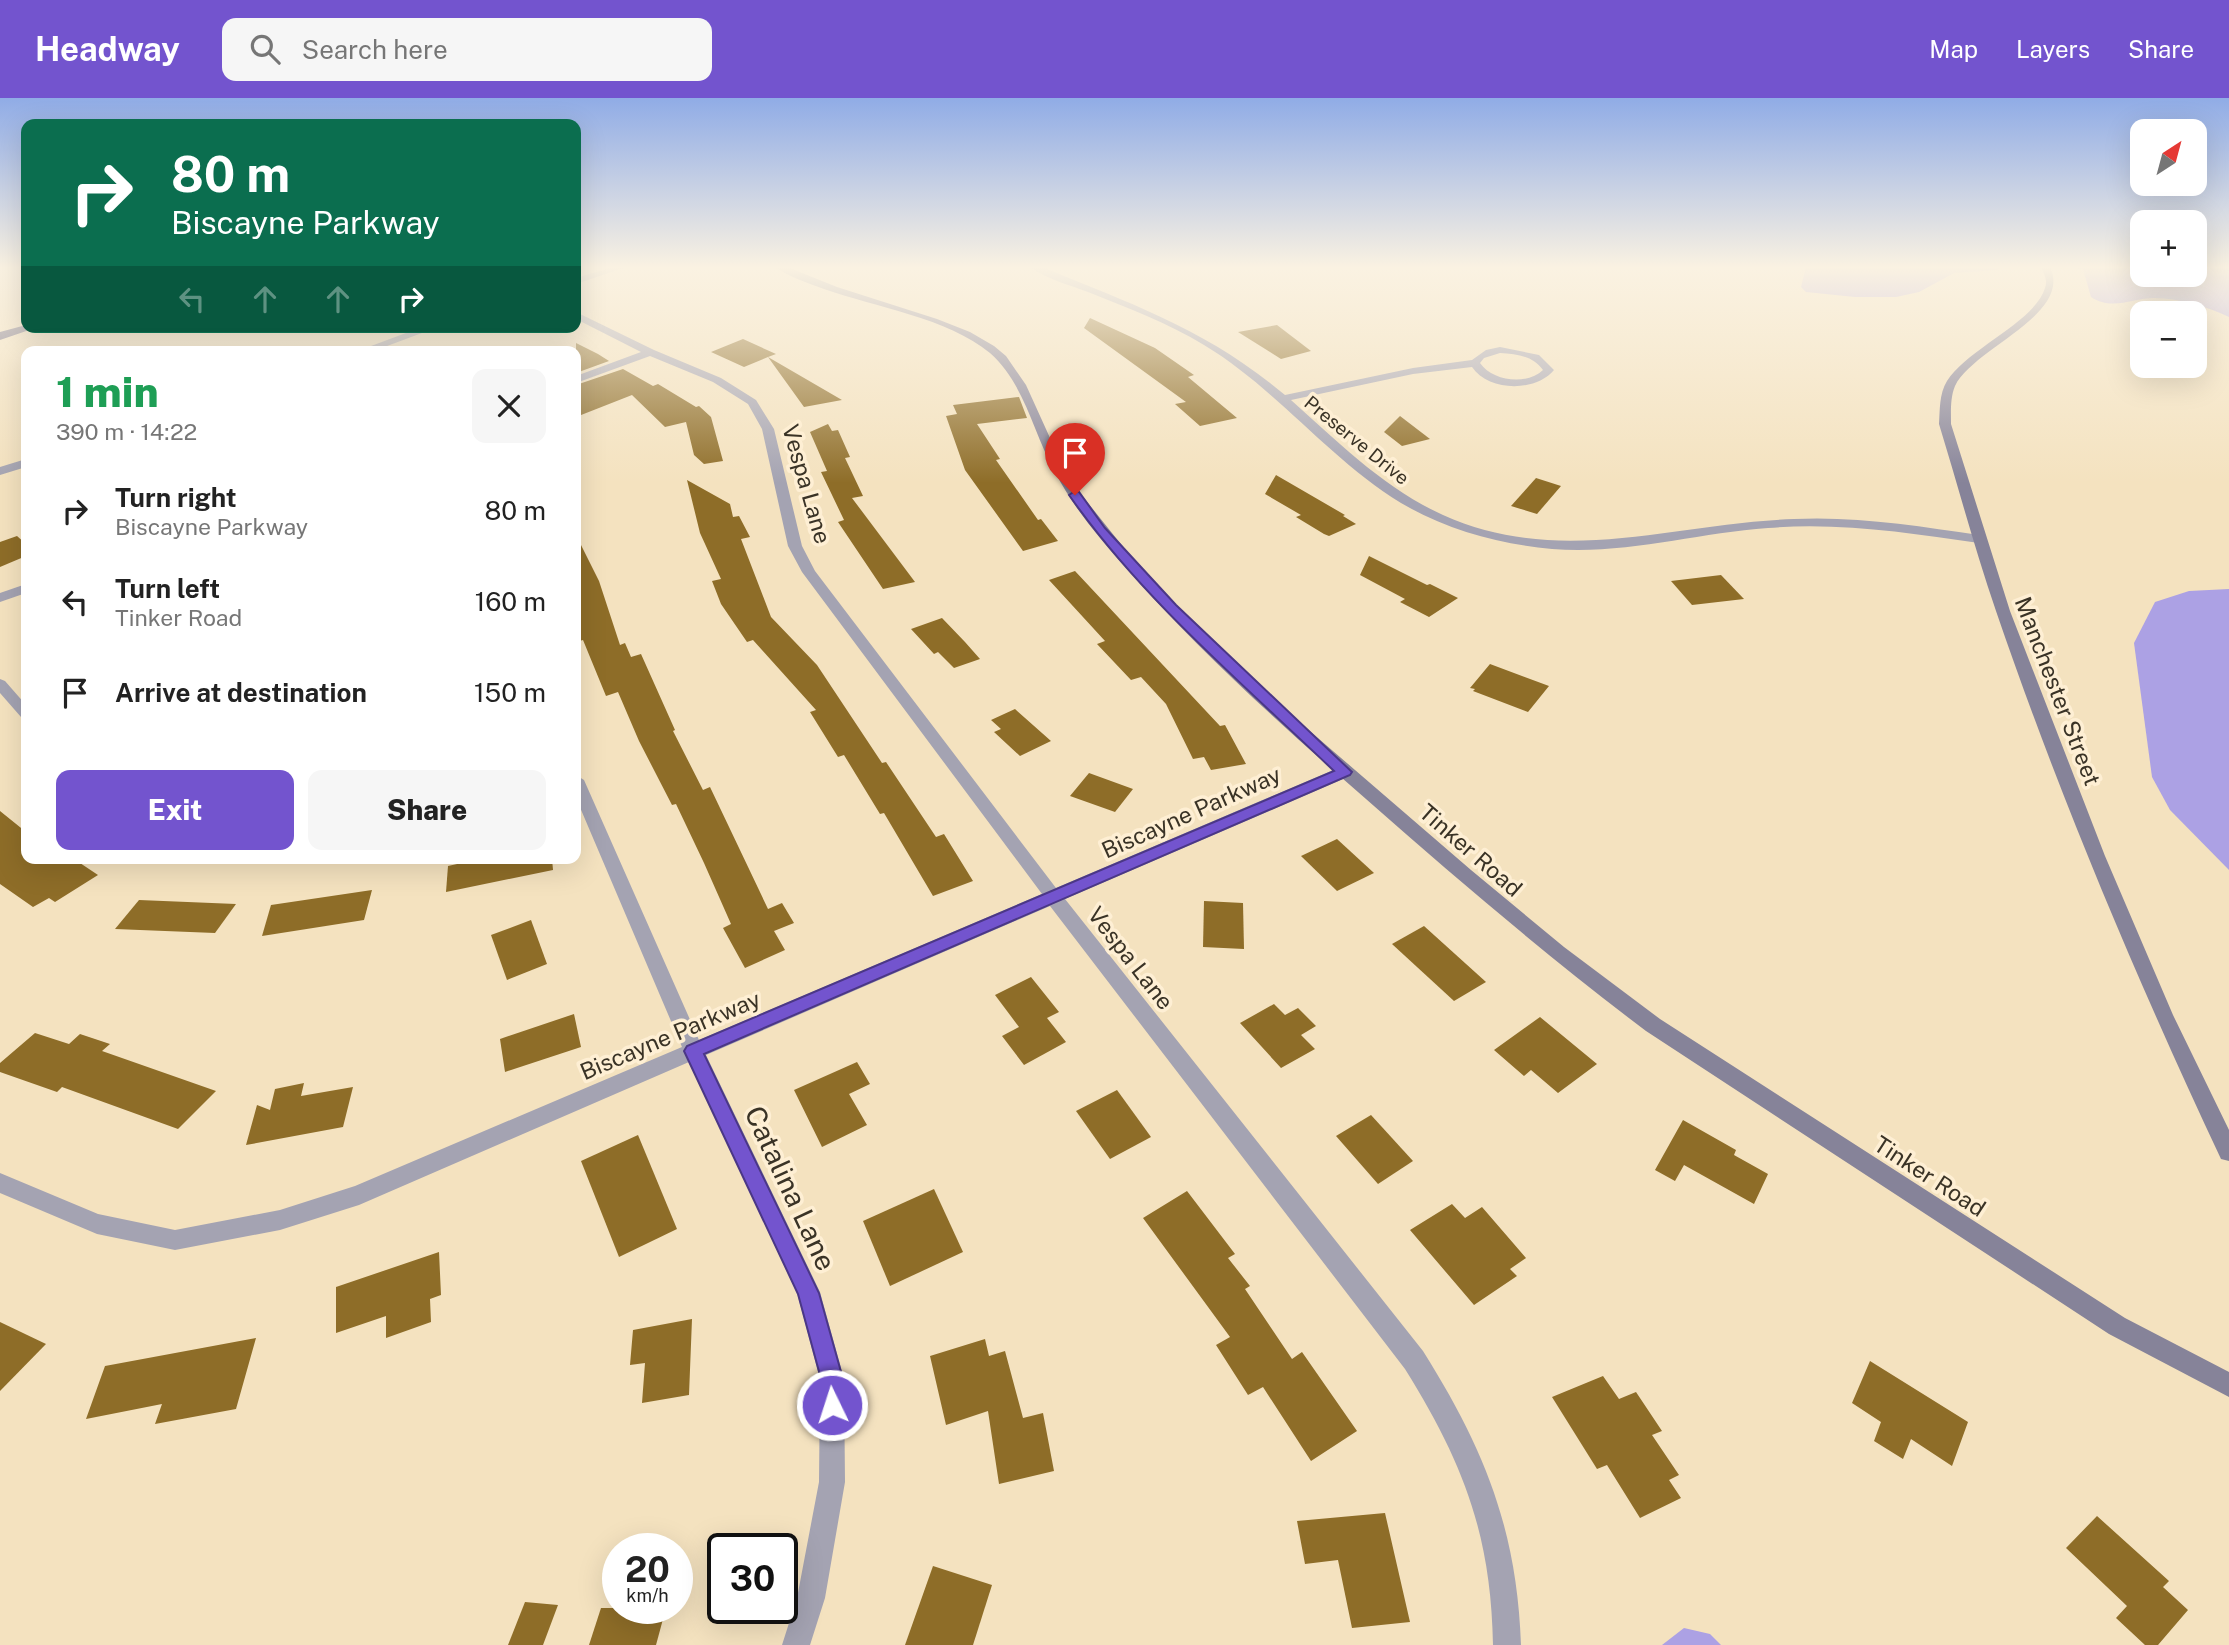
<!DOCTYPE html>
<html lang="en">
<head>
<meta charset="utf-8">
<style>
  body { margin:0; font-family:"Public Sans",sans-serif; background:#f6f6f6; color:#222; height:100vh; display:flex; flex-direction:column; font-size:26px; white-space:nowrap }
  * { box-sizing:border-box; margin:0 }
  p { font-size:23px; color:#767676 }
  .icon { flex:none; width:38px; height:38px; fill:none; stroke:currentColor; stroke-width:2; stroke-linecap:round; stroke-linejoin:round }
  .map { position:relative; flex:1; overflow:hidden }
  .sheet { position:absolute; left:21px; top:248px; width:560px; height:518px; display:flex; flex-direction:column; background:#fff; border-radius:14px; box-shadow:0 7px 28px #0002 }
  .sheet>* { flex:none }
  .top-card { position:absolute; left:21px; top:21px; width:560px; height:214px; border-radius:14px; box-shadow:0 7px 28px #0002; background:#0b6e4f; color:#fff; overflow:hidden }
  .needle { width:46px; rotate:36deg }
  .buttons { position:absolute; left:2130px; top:21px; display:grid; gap:14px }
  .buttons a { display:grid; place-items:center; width:77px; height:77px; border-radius:14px; background:#fff; box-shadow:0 7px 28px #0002; font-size:35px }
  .speed { position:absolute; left:602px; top:1435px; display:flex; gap:14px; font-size:35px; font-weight:700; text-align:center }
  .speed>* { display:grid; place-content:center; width:91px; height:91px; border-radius:50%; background:#fff; box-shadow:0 7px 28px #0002; line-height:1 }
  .speed small { font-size:18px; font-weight:400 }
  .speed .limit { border:4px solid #111; border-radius:10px; background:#fff; color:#111 }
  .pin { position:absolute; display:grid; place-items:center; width:60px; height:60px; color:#fff; margin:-72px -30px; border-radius:50% 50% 50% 0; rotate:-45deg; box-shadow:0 0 7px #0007 }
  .pin .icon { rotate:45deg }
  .me { position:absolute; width:77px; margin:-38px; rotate:356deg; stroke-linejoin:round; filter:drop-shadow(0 0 5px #0008) }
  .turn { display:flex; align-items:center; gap:24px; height:147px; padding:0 35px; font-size:32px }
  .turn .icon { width:91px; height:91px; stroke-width:2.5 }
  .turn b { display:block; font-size:49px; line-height:60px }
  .lanes { display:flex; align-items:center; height:66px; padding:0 35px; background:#0003; justify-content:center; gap:35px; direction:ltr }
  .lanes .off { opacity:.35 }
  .round { display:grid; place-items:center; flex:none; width:74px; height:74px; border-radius:14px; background:#f6f6f6 }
  .head { display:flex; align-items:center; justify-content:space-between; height:119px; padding:0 35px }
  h1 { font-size:42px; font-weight:800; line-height:52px; color:#1e9e55 }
  .action { display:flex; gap:14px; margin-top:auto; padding:14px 35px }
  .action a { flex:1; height:80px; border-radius:14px; background:#7354ce; color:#fff; font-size:28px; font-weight:800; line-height:80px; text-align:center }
  .action a+a { background:#f6f6f6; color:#222 }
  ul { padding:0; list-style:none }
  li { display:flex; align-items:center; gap:21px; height:91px; padding:0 35px }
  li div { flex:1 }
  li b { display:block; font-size:26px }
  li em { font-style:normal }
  header { display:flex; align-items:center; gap:42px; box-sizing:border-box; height:98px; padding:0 35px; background:#7354ce; color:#fff }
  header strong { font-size:33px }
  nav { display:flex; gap:38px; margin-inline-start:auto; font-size:24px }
  .search { width:490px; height:63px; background:#f6f6f6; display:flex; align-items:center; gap:18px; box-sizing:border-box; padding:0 24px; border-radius:14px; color:#767676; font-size:26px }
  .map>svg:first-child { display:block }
</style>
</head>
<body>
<header>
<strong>Headway</strong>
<div class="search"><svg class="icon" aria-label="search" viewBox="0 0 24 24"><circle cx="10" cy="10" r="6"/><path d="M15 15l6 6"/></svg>Search here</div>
<nav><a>Map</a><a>Layers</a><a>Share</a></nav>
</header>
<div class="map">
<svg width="2229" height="1547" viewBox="0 0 2229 1547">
  <rect width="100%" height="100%" fill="#f4e2bf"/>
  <g fill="#aca1e4">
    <polygon points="1806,169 2001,169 1998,172 1954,175 1919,194 1896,199 1855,199 1806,194 1801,189"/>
    <path d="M 2071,169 L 2142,169 L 2142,177 L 2194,177 L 2195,169 L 2229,169 L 2229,219 C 2208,209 2178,200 2155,200 C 2132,200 2112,213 2091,199 L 2083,171 Z"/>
    <polygon points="2229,491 2229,772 2170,712 2152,679 2134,545 2155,504 2189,493"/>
    <polygon points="1684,1530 1710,1536 1721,1547 1662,1547"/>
  </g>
  <g fill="#8e6d28">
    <polygon points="1090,220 1155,250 1194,277 1188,279 1237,320 1200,328 1175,306 1186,304 1084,230"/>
    <polygon points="1277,227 1311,253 1281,261 1238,234"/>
    <polygon points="743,241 776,256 768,259 842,302 804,309 768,259 744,269 711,254"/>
    <polygon points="576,245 598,256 609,263 576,275"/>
    <polygon points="623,271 653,288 658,286 696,309 699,308 711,319 723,363 704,366 694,357 686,324 665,329 632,297 576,319 576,287"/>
    <polygon points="1019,299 1027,320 977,326 1000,361 996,362 1038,422 1041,421 1058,443 1023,453 965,372 946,318 957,316 953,307"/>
    <polygon points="1400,318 1430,341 1402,348 1384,334"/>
    <polygon points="828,326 832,333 838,332 850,359 845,360 863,398 852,400 915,484 883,491 838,424 844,422 821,374 827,373 810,334"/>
    <polygon points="1276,377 1345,417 1343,418 1356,426 1329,438 1324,436 1296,419 1301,417 1265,396"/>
    <polygon points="1536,380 1561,388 1537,416 1511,408"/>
    <polygon points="687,382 730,406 733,419 739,418 750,439 741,441 771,519 817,567 882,665 886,664 936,739 944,736 973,783 933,798 884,715 880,716 844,657 838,659 810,614 816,612 753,542 747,544 721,506 712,483 721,481 700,435"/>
    <polygon points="576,437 599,483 620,547 625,545 631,559 641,556 675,632 673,633 703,692 710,689 768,811 782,805 794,825 774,833 785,852 745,870 723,830 731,826 704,765 676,706 672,707 639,643 618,594 606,598 583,542 576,544"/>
    <polygon points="17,438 26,446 26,458 0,469 0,444"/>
    <polygon points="1369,458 1427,487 1430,486 1458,500 1429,519 1400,504 1405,501 1360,477"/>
    <polygon points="1075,473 1220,628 1225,627 1246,666 1211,672 1204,659 1193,661 1166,606 1141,579 1131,582 1097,546 1105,543 1049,482"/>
    <polygon points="1721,477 1744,501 1692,507 1671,483"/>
    <polygon points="942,520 965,544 980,561 954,570 938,554 934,556 911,531"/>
    <polygon points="1490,566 1549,588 1528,614 1473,593 1475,591 1470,590"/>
    <polygon points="1015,611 1051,643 1020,658 994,634 1001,631 991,622"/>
    <polygon points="1089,675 1133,691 1115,714 1070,698"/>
    <polygon points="0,713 26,734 26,761 74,761 98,777 55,804 49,800 33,809 0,786"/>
    <polygon points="1337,741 1374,775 1337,793 1301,758"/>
    <polygon points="480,761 552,761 553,772 446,794 448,768"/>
    <polygon points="372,792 364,822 262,838 271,807"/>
    <polygon points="139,802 236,806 215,835 115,831"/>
    <polygon points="1204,803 1243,805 1244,851 1203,849"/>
    <polygon points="531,822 547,866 507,882 491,837"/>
    <polygon points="1424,828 1486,884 1454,903 1392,846"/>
    <polygon points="1031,879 1059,914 1047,920 1066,944 1024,967 1002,938 1019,929 995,897"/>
    <polygon points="1274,906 1285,917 1298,910 1316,928 1301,937 1315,951 1281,970 1240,925"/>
    <polygon points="574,916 581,949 505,974 500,941"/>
    <polygon points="1540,919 1597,966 1558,995 1531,972 1524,978 1494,952"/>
    <polygon points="35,935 69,946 80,936 110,946 102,953 216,993 178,1031 62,989 57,994 0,974 0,965"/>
    <polygon points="857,964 870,986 849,996 867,1027 822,1049 794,992"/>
    <polygon points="304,985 301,998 353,989 343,1029 246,1047 257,1007 270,1012 275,991"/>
    <polygon points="1117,992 1151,1039 1110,1061 1076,1013"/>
    <polygon points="1371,1017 1413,1063 1378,1086 1336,1038"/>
    <polygon points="1683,1022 1736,1052 1734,1057 1768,1076 1754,1106 1684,1067 1675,1083 1655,1072"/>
    <polygon points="638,1037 677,1131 619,1159 581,1063"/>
    <polygon points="934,1091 963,1154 890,1188 863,1123"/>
    <polygon points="1187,1093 1235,1156 1228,1160 1250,1188 1245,1191 1292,1261 1302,1254 1357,1333 1311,1363 1263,1289 1248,1297 1216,1247 1230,1239 1143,1120"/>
    <polygon points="1452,1106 1465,1120 1482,1109 1526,1160 1510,1171 1517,1178 1474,1207 1410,1132"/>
    <polygon points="439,1154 441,1197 430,1201 431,1224 386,1240 386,1218 336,1235 336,1189"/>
    <polygon points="692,1221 689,1297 642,1305 645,1265 630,1267 633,1232"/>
    <polygon points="0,1224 46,1246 0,1293"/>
    <polygon points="256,1240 236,1311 155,1326 162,1306 86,1321 105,1268"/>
    <polygon points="985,1241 989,1258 1005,1253 1023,1320 1043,1315 1054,1373 999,1386 988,1313 946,1327 930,1258"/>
    <polygon points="1870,1263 1968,1324 1952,1368 1911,1341 1903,1361 1874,1343 1881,1324 1852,1305"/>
    <polygon points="1603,1278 1619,1301 1636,1294 1662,1333 1652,1337 1679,1377 1669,1382 1681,1400 1640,1420 1607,1367 1597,1371 1552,1299"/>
    <polygon points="1385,1415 1410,1524 1352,1530 1338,1462 1305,1466 1297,1423"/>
    <polygon points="2097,1418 2169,1483 2163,1489 2188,1512 2158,1547 2145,1547 2116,1520 2127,1508 2066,1450"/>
    <polygon points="933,1468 992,1487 973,1547 905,1547"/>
    <polygon points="525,1504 558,1507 543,1547 508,1547"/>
    <polygon points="601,1510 666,1510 656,1547 589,1547"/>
  </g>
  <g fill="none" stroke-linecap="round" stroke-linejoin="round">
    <g fill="#a4a3b2" fill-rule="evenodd">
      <polygon points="613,169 626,169 576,186 576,180"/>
      <path d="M 1030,169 L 1042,169 C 1134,207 1206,231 1285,297 L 1413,270 L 1472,262 L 1486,252 L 1500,249 L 1539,257 L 1554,272 C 1536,294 1489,294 1472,269 L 1413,276 L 1291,302 C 1338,344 1385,391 1443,417 C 1561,470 1673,425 1794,421 C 1856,418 1918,428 1979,437 L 1985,441 L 1979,445 C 1909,435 1839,424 1768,430 C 1696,435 1625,457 1552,451 C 1499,446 1447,432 1401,405 C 1328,360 1277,291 1204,247 C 1168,225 1128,210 1088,194 C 1070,187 1046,181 1030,169 ZM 1500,255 C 1517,256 1533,258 1543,272 C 1528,287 1493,284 1480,265 L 1484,260 Z"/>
      <path d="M 576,214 L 654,252 L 721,280 L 756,302 L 774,331 L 802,448 L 815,473 L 1056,790 L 1338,670 L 1350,670 L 1352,674 L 1350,678 L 1065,801 L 1423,1253 C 1484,1350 1517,1431 1521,1547 L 1493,1547 C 1491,1436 1463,1364 1405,1271 L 1050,808 L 706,957 L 820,1194 L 844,1281 L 845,1384 L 825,1500 L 810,1547 L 782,1547 L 797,1500 L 819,1384 L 820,1281 L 797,1195 L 689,964 L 359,1107 L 280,1132 L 175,1152 L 97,1136 L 0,1095 L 0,1075 L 98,1116 L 175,1132 L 280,1112 L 355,1088 L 682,949 L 576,700 L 576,677 L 584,682 L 699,942 L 1042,796 L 802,474 L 788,448 L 762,331 L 748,306 L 713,284 L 650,258 L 576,285 L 576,278 L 641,254 L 576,221 Z"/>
      <polygon points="422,229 438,229 371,254 355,254"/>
      <polygon points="26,361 26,369 0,377 0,369"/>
      <polygon points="26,486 26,495 0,504 0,495"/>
      <polygon points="0,581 5,583 26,607 26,621 21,619 0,595"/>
    </g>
    <g fill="#868399" fill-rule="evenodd">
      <path d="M 775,169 L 787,169 L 837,189 L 937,221 L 970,234 L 994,248 L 1006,258 L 1026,287 L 1060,362 L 1076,390 L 1136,465 L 1199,532 L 1268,597 L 1471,772 L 1564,849 L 1660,921 L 2125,1220 L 2229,1274 L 2229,1299 L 2109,1236 L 1646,933 C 1549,860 1457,781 1366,701 C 1282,628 1199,553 1126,470 C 1099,440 1073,409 1055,374 C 1033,335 1025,286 990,255 C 948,220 875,209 824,191 C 808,185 789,179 775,169 Z"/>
      <path d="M 2041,169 L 2050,169 C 2073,217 1973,250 1955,288 C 1950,300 1951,314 1951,326 L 2010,513 L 2105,758 L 2173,917 L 2229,1032 L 2229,1063 L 2221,1061 C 2137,882 2060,700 1996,513 C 1975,452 1958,388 1939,326 C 1940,312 1939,296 1947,283 C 1968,250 2035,224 2045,190 C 2048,183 2044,175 2041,169 Z"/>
    </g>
    <polygon fill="#5d5978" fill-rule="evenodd" points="26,227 26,229 38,229 0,242 0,234"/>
  </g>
  <linearGradient id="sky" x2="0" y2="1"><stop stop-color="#90ace6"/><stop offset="0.44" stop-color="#faf2e2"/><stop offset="1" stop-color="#faf2e2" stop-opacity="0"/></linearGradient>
  <rect width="2229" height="385" fill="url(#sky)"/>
  <path fill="#7354ce" stroke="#4b3786" stroke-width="2" d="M 1075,393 L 1079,394 L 1105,430 L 1176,507 L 1352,674 L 1350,677 L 704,956 L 819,1195 L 843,1281 L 843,1307 L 840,1315 L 832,1318 L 824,1315 L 821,1307 L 821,1281 L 798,1196 L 684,953 L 687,948 L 1334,673 C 1242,585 1142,501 1069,397 Z"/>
  <g text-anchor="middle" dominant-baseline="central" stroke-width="7" stroke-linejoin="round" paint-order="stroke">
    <g font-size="19" fill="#3a3326" stroke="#feefd4">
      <text transform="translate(1357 342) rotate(39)">Preserve Drive</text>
    </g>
    <g font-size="23" fill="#3a3326" stroke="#feefd4">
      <text transform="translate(807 386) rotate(74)">Vespa Lane</text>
      <text transform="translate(2058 593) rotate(69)">Manchester Street</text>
      <text transform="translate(1191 714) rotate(-24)">Biscayne Parkway</text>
      <text transform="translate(1471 752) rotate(41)">Tinker Road</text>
      <text transform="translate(1131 860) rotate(52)">Vespa Lane</text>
      <text transform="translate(670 937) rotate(-23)">Biscayne Parkway</text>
      <text transform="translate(1930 1078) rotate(33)">Tinker Road</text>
    </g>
    <g font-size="28" fill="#3a3326" stroke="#feefd4">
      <text transform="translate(791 1090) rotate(65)">Catalina Lane</text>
    </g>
  </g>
</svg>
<div class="buttons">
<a><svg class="needle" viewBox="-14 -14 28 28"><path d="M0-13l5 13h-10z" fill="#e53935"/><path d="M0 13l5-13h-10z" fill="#767676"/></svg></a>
<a>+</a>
<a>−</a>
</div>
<div class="speed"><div>20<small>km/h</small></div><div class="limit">30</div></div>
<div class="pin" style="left:1075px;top:397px;background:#d93025"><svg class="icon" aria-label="arrive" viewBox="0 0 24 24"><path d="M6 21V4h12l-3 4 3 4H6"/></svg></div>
<svg class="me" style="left:832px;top:1307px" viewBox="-20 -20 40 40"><circle r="17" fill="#7354ce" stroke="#fff" stroke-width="3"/><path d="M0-11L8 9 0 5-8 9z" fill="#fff"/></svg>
<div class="top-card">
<div class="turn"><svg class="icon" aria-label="right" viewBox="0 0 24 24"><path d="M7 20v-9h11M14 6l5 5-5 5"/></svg><div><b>80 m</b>Biscayne Parkway</div></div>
<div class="lanes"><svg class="icon off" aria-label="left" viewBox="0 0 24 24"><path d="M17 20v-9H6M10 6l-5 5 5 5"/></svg><svg class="icon off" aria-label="ahead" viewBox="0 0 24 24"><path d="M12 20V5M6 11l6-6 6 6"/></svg><svg class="icon off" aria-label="ahead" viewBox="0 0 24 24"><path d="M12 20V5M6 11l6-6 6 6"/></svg><svg class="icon" aria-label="right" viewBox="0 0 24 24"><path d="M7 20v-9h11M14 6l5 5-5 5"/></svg></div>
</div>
<section class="sheet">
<div class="head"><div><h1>1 min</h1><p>390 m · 14:22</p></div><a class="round"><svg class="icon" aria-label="close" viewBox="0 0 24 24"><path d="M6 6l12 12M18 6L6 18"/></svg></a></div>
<ul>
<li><svg class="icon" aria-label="right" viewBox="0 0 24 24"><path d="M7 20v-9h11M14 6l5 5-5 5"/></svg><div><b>Turn right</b><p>Biscayne Parkway</p></div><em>80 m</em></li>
<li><svg class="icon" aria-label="left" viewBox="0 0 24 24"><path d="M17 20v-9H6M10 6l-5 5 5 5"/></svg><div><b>Turn left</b><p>Tinker Road</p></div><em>160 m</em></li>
<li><svg class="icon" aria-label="arrive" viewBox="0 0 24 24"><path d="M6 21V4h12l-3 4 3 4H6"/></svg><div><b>Arrive at destination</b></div><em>150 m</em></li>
</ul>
<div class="action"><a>Exit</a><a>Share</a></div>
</section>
</div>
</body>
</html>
